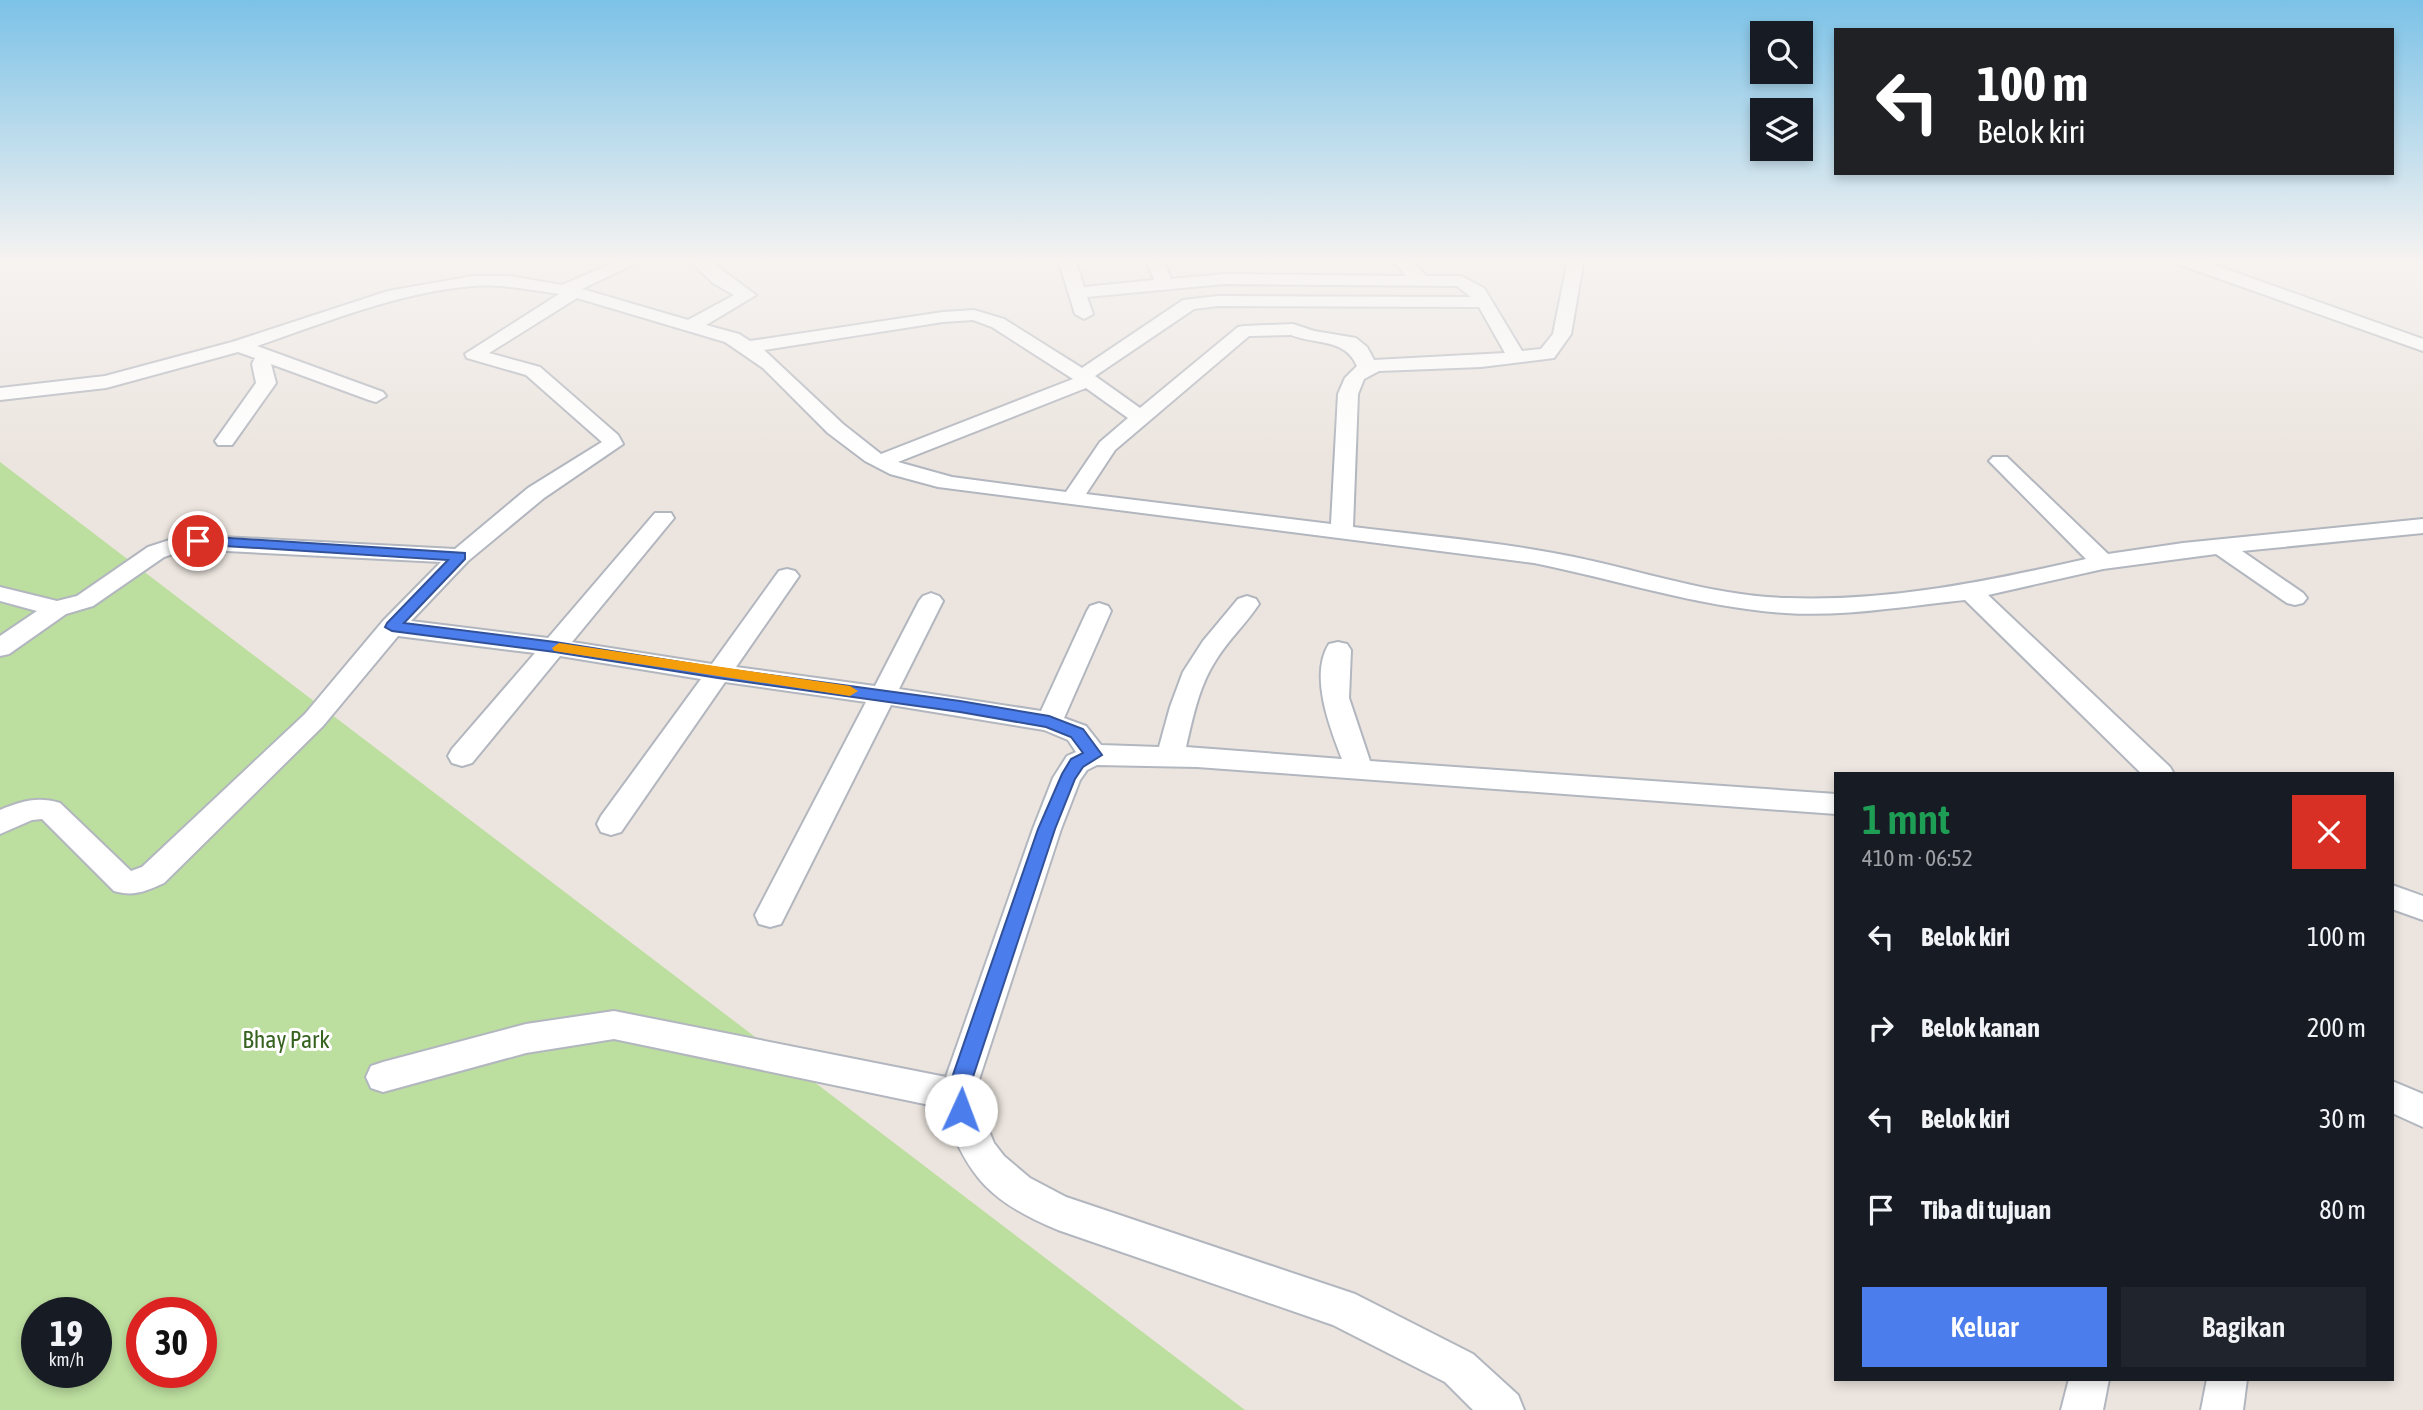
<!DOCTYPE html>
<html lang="id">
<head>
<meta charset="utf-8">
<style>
  body { margin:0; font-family:"Asap Condensed",sans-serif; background:#20242c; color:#f1f3f6; height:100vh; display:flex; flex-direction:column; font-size:26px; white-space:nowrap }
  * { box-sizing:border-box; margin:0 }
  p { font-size:23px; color:#9ea1a6 }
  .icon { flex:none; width:38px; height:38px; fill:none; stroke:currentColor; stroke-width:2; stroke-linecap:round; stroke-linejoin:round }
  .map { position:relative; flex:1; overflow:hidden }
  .panel { position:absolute; left:1834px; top:772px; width:560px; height:609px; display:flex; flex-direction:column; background:#171b24; border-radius:0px; box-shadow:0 4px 10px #0003 }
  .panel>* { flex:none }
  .top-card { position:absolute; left:1834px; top:28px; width:560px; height:147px; border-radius:0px; box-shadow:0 4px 10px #0003; background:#202124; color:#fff; overflow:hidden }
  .buttons { position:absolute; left:1750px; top:21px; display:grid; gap:14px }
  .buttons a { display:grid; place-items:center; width:63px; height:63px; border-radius:0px; background:#171b24; box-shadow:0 4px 10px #0003; font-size:35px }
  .speed { position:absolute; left:21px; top:1297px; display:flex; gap:14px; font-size:35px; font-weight:700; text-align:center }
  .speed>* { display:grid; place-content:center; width:91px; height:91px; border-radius:50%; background:#171b24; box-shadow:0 4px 10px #0003; line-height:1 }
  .speed small { font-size:18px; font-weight:400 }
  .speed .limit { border:10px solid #d22; background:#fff; color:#111 }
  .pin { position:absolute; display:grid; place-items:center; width:60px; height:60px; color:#fff; margin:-30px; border:4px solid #fff; border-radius:50%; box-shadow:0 2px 7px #0007 }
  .me { position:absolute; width:77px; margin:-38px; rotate:2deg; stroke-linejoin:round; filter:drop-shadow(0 0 5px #0008) }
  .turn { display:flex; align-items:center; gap:24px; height:147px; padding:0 28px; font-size:32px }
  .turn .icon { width:91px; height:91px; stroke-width:2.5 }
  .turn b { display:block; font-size:49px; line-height:60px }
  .round { display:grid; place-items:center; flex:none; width:74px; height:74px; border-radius:0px; background:#20242c }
  .summary { display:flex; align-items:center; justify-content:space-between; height:119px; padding:0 28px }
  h1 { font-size:42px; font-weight:600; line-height:52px; color:#1e9e55 }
  .cta { display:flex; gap:14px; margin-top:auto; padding:14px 28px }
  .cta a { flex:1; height:80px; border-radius:0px; background:#4b7dec; color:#fff; font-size:28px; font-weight:600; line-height:80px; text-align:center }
  .cta a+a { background:#20242c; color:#f1f3f6 }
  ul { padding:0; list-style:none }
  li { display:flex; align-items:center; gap:21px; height:91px; padding:0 28px }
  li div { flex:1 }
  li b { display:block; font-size:26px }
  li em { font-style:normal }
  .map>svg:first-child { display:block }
</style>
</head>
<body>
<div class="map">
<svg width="2423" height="1410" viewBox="0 0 2423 1410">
  <rect width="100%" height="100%" fill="#ece5df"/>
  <path fill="#bcde9f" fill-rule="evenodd" d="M 0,462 L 1245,1410 L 0,1410 ZM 37,1312 L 96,1312 L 96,1372 L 37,1372 ZM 142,1312 L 201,1312 L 201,1372 L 142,1372 Z"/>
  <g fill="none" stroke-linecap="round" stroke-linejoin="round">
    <g stroke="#b2b6be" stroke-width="4">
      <g id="minor">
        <path d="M 622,259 L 645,259 L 582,289 L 688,320 L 734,295 L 713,283 L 688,259 L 707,259 L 756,295 L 706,325 L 739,334 L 750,341 L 943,312 L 974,310 L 1004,319 L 1082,368 L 1183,300 L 1218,296 L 1471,297 L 1457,286 L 1224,284 L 1087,297 L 1093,314 L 1084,319 L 1075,314 L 1058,259 L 1075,259 L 1084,287 L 1154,280 L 1146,259 L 1163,259 L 1171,279 L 1224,274 L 1406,276 L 1392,259 L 1410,259 L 1426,276 L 1461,276 L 1484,288 L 1522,351 L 1541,349 L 1553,334 L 1568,259 L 1584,259 L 1571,334 L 1554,358 L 1481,367 L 1379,371 L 1364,379 L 1358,394 L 1353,527 C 1427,536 1501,542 1574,557 C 1646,572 1714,596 1787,598 C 1888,602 1989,581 2086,559 L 1993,465 L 1989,461 L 1993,457 L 2007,457 L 2108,554 L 2183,543 L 2423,519 L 2423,533 L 2242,551 L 2303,593 L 2307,598 L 2303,603 L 2295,605 L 2287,603 L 2216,554 L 2103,569 L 1988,595 L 2170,767 L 2174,774 L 2142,774 L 1965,600 C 1906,606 1844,617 1785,613 C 1699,607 1618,580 1534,563 L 938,487 L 890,474 L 865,461 L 828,433 L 763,368 L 725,342 L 577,298 L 489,353 L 540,367 L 618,435 L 623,444 L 544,498 L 468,561 L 411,621 L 548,638 L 655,513 L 671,513 L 674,518 L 572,642 L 712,664 L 779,571 L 787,569 L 795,571 L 799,576 L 736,667 L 875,686 L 919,601 L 923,596 L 931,593 L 939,596 L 943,601 L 899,689 L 1041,711 L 1087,611 L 1090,606 L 1099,603 L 1108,606 L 1111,611 L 1064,718 L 1086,726 L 1101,745 L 1159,747 L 1170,707 L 1183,672 L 1203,641 L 1238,599 L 1247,596 L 1256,599 L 1259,604 C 1246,624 1228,640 1216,660 C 1199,686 1193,717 1186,747 L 1342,759 C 1330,728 1309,675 1329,644 L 1338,642 L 1347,644 L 1351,650 L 1349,698 L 1370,761 L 1836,794 L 1836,814 L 1197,767 L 1097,765 L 1087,770 L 1080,780 L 1061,829 L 974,1095 L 994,1143 L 1004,1156 L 1030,1178 L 1066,1197 L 1355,1294 L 1473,1354 L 1518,1395 L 1524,1410 L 1473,1410 L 1445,1382 L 1333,1325 L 1058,1230 C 992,1203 965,1176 944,1108 L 614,1039 L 526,1053 L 383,1092 L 371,1088 L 366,1077 L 371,1066 L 383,1062 L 526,1024 L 614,1011 L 946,1077 L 1033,829 L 1053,778 L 1067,756 L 1076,752 L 1068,740 L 1044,730 L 891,705 L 781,924 L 770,927 L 759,924 L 755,915 L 866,702 L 725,682 L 621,832 L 611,835 L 601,832 L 597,824 L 601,816 L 701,679 L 560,656 L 472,763 L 462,766 L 452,763 L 448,756 L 452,749 L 535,653 L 398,636 L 323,726 L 164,883 C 147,891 133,897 114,891 L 42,819 L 32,820 L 0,834 L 0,810 C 21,801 38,796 60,803 L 131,871 L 142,867 L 305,714 L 383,621 L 441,562 L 187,549 L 164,557 L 93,606 L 66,614 L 9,654 L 0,656 L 0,636 L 37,611 L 0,601 L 0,587 L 57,601 L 77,596 L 148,547 L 185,535 L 455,549 L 528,488 L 602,442 L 526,375 L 467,358 L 465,354 L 559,294 C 530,290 502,284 473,286 C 399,292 327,322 257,346 L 383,392 L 386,396 L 376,402 L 369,400 L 271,364 L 276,383 L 232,445 L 218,445 L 215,441 L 256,383 L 252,364 L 255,358 L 238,352 L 106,388 L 0,400 L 0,388 L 105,376 L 232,342 L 388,291 L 473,276 L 509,276 L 562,285 ZM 1218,306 L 1479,307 L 1505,353 L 1374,360 L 1367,347 L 1356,338 L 1314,331 L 1293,324 L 1244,326 L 1238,327 L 1140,408 L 1095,376 L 1194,309 ZM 973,320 L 992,327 L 1073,379 L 881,454 L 843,424 L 764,350 L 943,322 ZM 1291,335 C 1317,345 1345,338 1357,366 L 1345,378 L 1338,394 L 1331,524 L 1086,494 L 1115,450 L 1249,336 ZM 1086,388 L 1128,418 L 1100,442 L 1066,492 L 952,477 L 898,462 Z"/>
        <polygon points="2173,259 2198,259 2423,339 2423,351 2175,263"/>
        <polygon points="2392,885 2423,896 2423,920 2392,909"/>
        <polygon points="2392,1081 2423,1094 2423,1127 2392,1113"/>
        <polygon points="2069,1379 2109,1379 2103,1410 2061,1410"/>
        <polygon points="2207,1379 2247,1379 2243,1410 2201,1410"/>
      </g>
    </g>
    <use href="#minor" fill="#fff" fill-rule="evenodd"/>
  </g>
  <linearGradient id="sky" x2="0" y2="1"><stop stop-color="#7cc2e7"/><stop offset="0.57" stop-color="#f6f3f1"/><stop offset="1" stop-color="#f6f3f1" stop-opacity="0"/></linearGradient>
  <rect width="2423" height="457" fill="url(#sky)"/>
  <polygon fill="#4b7dec" stroke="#315199" stroke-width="2" points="198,536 465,553 465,559 404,623 555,642 718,668 960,701 1049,716 1083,729 1102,755 1083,767 1075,779 1055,829 967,1095 972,1110 969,1117 961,1120 954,1117 946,1095 1038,829 1062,774 1071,759 1083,753 1071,737 1046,727 960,712 718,678 555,652 392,631 385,627 387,623 448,560 193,544 193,538"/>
  <polygon fill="#f59e0b" points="559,643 850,686 858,691 850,696 554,651 552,648"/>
  <g text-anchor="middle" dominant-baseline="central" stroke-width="6" stroke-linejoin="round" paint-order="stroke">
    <g font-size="24" fill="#366320" stroke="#fff">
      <text x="286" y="1039">Bhay Park</text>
    </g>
  </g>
</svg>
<div class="buttons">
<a><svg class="icon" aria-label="search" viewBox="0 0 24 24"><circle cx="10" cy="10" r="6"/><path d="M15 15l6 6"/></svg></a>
<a><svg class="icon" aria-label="layers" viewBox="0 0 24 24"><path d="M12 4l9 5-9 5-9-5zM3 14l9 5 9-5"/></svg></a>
</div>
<div class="speed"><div>19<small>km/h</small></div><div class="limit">30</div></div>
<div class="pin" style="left:198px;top:541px;background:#d93025"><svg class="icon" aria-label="arrive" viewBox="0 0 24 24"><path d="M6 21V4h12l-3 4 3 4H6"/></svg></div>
<svg class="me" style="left:961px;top:1110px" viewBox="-20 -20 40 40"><circle r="19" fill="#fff"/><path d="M0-13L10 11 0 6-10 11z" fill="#4b7dec"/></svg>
<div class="top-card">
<div class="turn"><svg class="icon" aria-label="left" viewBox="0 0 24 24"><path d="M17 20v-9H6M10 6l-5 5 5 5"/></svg><div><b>100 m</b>Belok kiri</div></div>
</div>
<section class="panel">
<div class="summary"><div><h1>1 mnt</h1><p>410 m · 06:52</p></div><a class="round" style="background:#d93025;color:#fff"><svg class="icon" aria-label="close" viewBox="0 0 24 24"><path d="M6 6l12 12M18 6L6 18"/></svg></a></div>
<ul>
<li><svg class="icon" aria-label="left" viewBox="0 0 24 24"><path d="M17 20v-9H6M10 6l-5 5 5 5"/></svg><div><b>Belok kiri</b></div><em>100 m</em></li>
<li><svg class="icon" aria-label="right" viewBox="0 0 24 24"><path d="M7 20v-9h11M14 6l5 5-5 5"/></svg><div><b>Belok kanan</b></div><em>200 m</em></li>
<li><svg class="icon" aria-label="left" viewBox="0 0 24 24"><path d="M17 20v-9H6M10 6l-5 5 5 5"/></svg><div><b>Belok kiri</b></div><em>30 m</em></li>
<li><svg class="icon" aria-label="arrive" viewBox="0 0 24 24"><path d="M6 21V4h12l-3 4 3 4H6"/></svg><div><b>Tiba di tujuan</b></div><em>80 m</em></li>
</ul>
<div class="cta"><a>Keluar</a><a>Bagikan</a></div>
</section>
</div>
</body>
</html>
